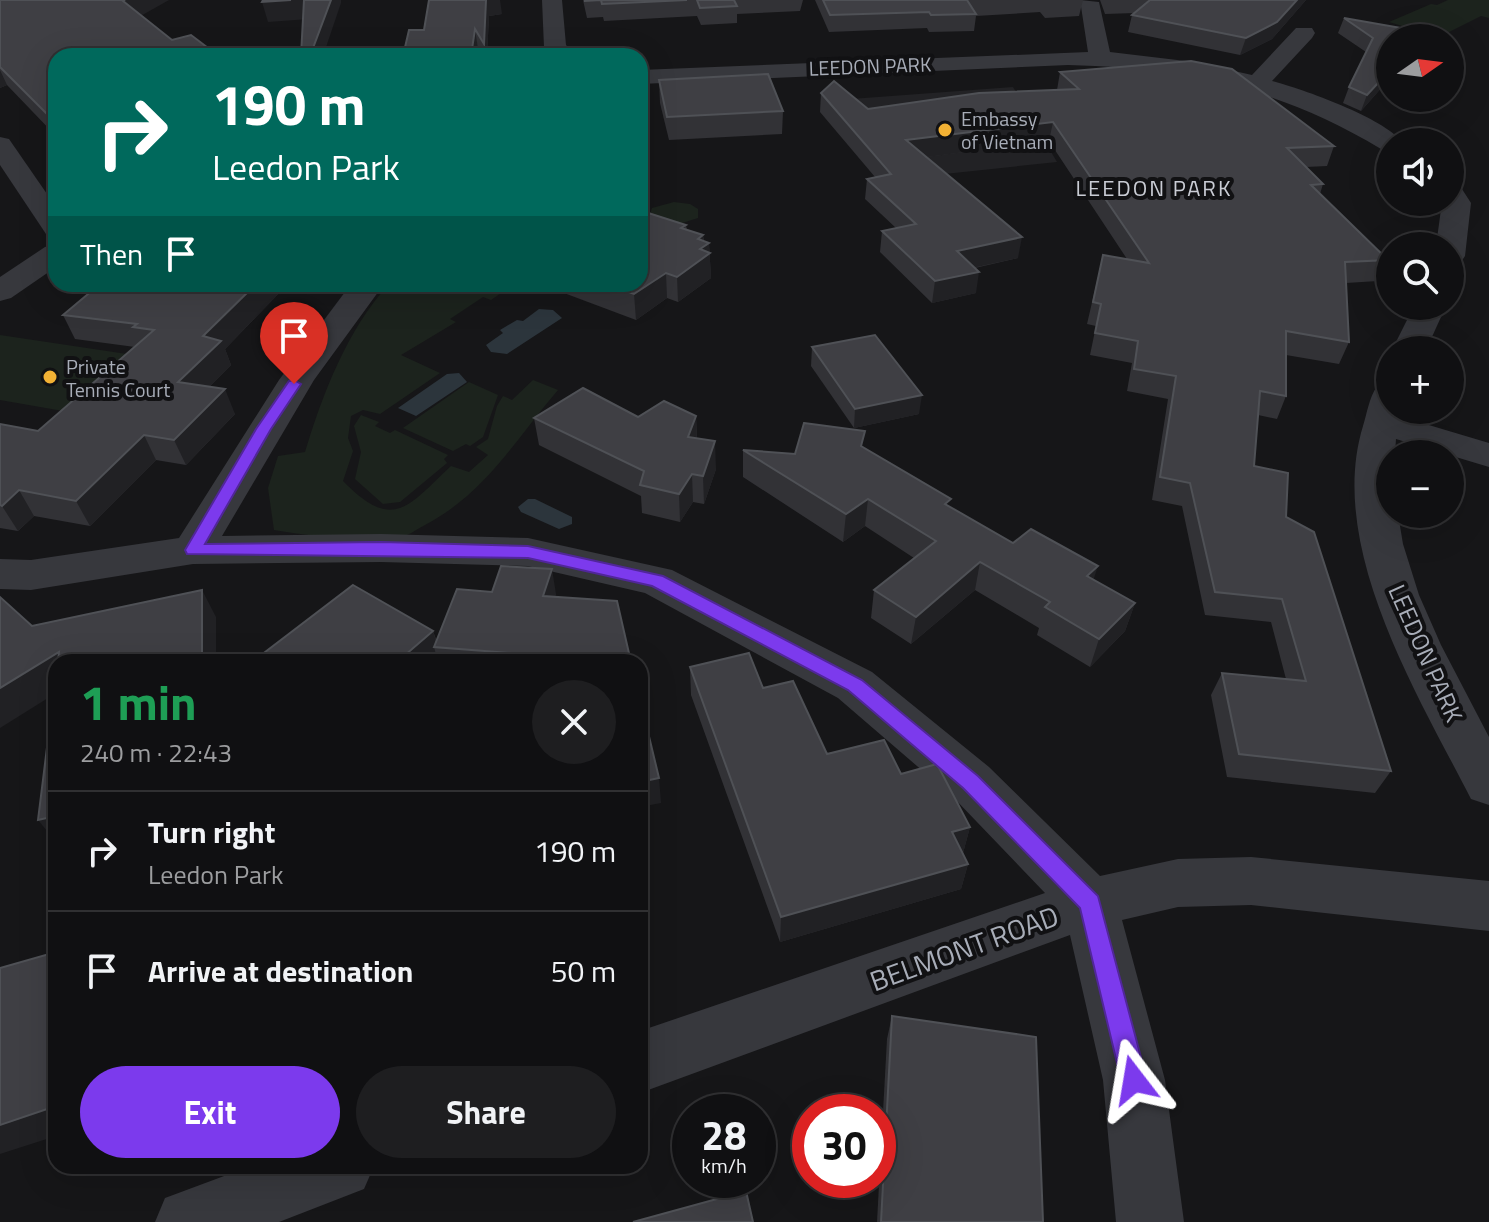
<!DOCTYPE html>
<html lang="en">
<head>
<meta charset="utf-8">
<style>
  body { margin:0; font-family:"Titillium Web",sans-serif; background:#1e1e20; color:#f1f3f6; height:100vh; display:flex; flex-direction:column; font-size:30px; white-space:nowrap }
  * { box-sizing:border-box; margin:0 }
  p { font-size:26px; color:#9c9d9f }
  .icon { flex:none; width:44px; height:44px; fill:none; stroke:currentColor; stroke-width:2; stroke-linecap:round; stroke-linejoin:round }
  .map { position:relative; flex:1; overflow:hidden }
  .panel { position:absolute; left:48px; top:654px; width:600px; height:520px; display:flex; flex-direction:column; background:#101012; border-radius:24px; box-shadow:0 8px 32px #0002,0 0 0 2px #303032 }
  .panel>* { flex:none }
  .guide { position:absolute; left:48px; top:48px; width:600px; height:244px; border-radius:24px; box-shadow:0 8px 32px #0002,0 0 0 2px #303032; background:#00695c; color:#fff; overflow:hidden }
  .needle { width:52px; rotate:76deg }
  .tools { position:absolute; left:1376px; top:24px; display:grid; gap:16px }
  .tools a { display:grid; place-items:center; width:88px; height:88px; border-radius:50%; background:#101012; box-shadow:0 8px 32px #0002,0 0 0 2px #303032; font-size:40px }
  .speed { position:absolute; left:672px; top:1094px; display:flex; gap:16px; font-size:40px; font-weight:700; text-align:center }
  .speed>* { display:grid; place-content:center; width:104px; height:104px; border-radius:50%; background:#101012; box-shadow:0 8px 32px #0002,0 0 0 2px #303032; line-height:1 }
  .speed small { font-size:20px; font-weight:400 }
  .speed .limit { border:12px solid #d22; background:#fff; color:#111 }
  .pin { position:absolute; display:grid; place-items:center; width:68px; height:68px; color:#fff; margin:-82px -34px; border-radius:50% 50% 50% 0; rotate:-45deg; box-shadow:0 0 8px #0007 }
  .pin .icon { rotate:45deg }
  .me { position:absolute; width:88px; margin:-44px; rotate:346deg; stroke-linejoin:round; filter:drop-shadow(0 0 6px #0008) }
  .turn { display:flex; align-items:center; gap:28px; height:168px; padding:0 32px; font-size:36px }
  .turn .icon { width:104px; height:104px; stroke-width:2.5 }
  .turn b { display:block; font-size:56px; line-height:68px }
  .then { display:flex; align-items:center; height:76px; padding:0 32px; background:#0003; gap:16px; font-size:30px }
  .round { display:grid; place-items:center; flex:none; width:84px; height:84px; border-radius:42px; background:#1e1e20 }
  .headline { display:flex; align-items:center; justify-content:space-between; height:136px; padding:0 32px }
  h1 { font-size:48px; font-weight:700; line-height:60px; color:#1e9e55 }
  .primary-button { display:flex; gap:16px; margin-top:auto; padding:16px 32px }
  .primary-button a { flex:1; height:92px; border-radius:48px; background:#7c3aed; color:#fff; font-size:32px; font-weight:700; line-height:92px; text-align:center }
  .primary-button a+a { background:#1e1e20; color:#f1f3f6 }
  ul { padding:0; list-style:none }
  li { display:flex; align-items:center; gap:24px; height:120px; padding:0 32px; border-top:2px solid #303032 }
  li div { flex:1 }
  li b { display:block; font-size:30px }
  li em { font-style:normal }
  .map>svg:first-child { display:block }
</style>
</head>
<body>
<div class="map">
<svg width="1489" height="1222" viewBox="0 0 1489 1222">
  <rect width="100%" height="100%" fill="#161618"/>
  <polygon fill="#222225" points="1013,87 1057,162 916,177 851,99"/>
  <g fill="#1c231d">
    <polygon points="1448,0 1489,0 1489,18 1481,16 1439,37 1389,22 1431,4 1437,5"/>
    <polygon points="674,202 690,204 698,209 698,218 676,225 649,217 652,208"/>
    <path d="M 389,284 L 496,284 L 507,289 L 491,300 L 483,297 L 450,319 L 456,322 L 401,355 L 440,373 L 380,414 L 363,410 L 351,416 L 348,438 L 353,451 L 343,481 C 394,533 408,506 451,466 L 469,472 L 488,455 L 476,447 L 488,439 L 497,406 L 503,396 L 512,400 L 533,380 L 558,390 C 515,440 486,493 425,525 C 417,529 407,537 397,538 C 362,542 310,536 274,530 L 268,488 L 278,456 L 305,452 C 323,393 347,330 389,284 Z"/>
    <polygon points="0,335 127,354 63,411 0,400"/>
    <polygon points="469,382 498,395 483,437 470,446 466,444 453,451 403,428"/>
    <polygon points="361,415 379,422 375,426 390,433 395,430 448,455 444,459 447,463 400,502 383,504 355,479 361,452 354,426"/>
  </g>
  <g fill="#2c353c">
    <polygon points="539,309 553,310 562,318 507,354 491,352 486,345 503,333 500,330 517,320 523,321"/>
    <polygon points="459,373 467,382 416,416 398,408 447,374"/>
    <polygon points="528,499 535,499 572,517 572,524 559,529 521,512 518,507"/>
  </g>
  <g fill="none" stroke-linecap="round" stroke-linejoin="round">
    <g fill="#37383d" fill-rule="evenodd">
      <polygon points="542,0 562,0 566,45 576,56 552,56 544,47"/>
      <path d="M 1080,0 L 1099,2 L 1110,52 L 1194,62 L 1252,75 L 1296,28 L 1312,28 L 1315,33 L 1312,38 L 1272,81 C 1303,89 1384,118 1402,142 L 1390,142 L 1390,151 L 1381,149 C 1280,88 1184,68 1068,65 L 640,84 L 640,70 L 1088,52 Z"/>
      <polygon points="0,137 9,139 56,207 56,237 46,234 0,165"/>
      <polygon points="1450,184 1460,186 1471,203 1465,256 1461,262 1450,265 1450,246 1436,246 1442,202 1450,202"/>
      <polygon points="56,244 56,267 11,298 0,301 0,277 45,247"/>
      <polygon points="351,284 384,284 314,380 222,536 381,534 528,538 672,570 872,672 989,767 1100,876 1178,859 1251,857 1489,881 1489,931 1251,905 1178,907 1122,920 1165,1080 1184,1222 1116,1222 1103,1080 1070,935 640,1093 640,1031 1045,893 953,797 838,698 645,593 528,566 381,562 193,564 31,590 0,589 0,559 31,560 179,538 279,380"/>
      <polygon points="1414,306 1446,306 1426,350 1392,350"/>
      <path d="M 1390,383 L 1390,410 L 1404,410 L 1402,417 L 1489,443 L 1489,467 L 1396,439 L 1395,454 L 1390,454 L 1390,514 L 1398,514 L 1403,544 L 1419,595 L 1441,645 L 1489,737 L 1489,805 L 1471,799 C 1418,695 1326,547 1363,426 C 1367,413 1369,398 1377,386 Z"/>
      <polygon points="251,1166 374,1166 364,1189 279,1222 155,1222 165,1198"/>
    </g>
  </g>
  <g fill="#323236">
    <polygon points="0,0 141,16 172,40 212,51 56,56 56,136 7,85 0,88"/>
    <polygon points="429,0 502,14 489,16 487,56 482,56 478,49 424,30"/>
    <polygon points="583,0 803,0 800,11 737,14 737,23 701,25 697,16 604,21 603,17 587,18"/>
    <polygon points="815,0 1083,0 1079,16 1045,18 1040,12 976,16 974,31 929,32 927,28 829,32"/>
    <polygon points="1100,0 1306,0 1272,39 1240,55 1128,32 1132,15 1135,13 1105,14"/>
    <polygon points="1344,18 1390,38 1390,78 1361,111 1343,103 1349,87 1366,52 1338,33"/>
    <polygon points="1060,72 1334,146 1327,166 1306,167 1323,184 1320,194 1388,260 1378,281 1346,283 1349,342 1339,364 1286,355 1286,396 1277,419 1258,415 1254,466 1286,517 1391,771 1375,793 1227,777 1211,695 1222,673 1286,679 1271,622 1205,615 1182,506 1152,500 1168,399 1127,391 1132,363 1090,355 1096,326 1087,324 1103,255 1127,259 1049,141 926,157 1018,258 975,268 976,293 932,303 880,252 882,231 896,228 865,199 867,179 875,177 820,112 821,93 868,109 1057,90"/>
    <polygon points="659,80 783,111 782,134 669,140 660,103"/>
    <polygon points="686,225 687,230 703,235 704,241 709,243 711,278 678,302 667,298 636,320 540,284 640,284"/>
    <polygon points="100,284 288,284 225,349 231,365 209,387 235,414 186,465 156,460 90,526 34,516 18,531 0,528 0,424 38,431 135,347 75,339 63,315"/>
    <polygon points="812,347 919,414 854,428 811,366"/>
    <polygon points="696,416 697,439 716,469 704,504 693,502 680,522 642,513 641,496 539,445 534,418"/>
    <polygon points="863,448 950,507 1013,543 1093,580 1135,603 1125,631 1090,667 1037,635 1039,628 975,590 911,644 871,618 874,590 914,558 865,526 843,542 743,477 743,450 795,454"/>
    <polygon points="492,592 556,594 555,596 631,662 252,662 433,631 437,642"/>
    <polygon points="690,667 763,688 827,754 901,774 970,827 963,853 968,864 961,889 780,942 691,695"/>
    <polygon points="892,1016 1043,1222 877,1222 887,1039"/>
  </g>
  <g fill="#212124">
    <polygon points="125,0 169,0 130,22 123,1"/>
    <polygon points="291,0 304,0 309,19 268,22 262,2"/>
    <polygon points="331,0 341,0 341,3 323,56 310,56"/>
    <polygon points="486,0 500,0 502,14 489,16 487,56 486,56 484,44"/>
    <polygon points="1297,0 1306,0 1272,39 1240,55 1246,38"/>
    <polygon points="475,29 478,49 478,56 471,56"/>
    <polygon points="0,70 7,85 0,88"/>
    <polygon points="1390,70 1390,78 1361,111 1367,95"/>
    <polygon points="1053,122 1049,141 904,160 906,140"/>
    <polygon points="703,235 704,247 709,243 711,278 678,302 677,277 698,239"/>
    <polygon points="1022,237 1018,258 954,272 957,251"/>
    <polygon points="979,272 976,293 932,303 935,281"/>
    <polygon points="666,273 667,298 636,320 634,294"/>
    <polygon points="256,284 288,284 225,349 231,365 189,407 178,382 203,336"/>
    <polygon points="225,389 235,414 186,465 174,440"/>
    <polygon points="922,395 919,414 854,428 855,409"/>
    <polygon points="696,416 697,443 688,437"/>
    <polygon points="144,435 156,460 90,526 76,501"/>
    <polygon points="715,441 716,469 704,504 703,476"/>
    <polygon points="692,474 693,502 680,522 679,494"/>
    <polygon points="19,490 34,516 18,531 2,506"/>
    <polygon points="868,499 865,526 843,542 846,514"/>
    <polygon points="980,562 975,590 911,644 916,617"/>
    <polygon points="1098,566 1089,593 1087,576"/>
    <polygon points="552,569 556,594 548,621 543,596"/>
    <polygon points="202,590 216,617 216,662 202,662"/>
    <polygon points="1135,603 1125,631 1090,667 1099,639"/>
    <polygon points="433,631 438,648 434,647 438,662 397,662"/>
    <polygon points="59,652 66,662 56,662 56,693 0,728 0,688"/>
    <polygon points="659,778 661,803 640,807 640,782"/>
    <polygon points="56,816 56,842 38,820"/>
    <polygon points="970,827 963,853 952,832"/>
    <polygon points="968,864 961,889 780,942 781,917"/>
    <polygon points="56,1106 56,1136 0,1154 0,1125"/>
  </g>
  <g fill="#3f3f44" stroke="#4f5156" stroke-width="2">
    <polygon points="0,0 125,0 123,1 172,40 191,35 212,51 216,56 56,56 56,123 0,67"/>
    <polygon points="263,0 291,0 262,2"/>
    <polygon points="304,0 331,0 310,56 301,56"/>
    <polygon points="429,0 486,0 484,44 475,29 471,56 403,56 409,30 424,30"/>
    <polygon points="585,0 687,0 602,4 601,0 585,1"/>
    <polygon points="697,0 734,0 737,6 700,8"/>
    <polygon points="823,0 967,0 976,14 931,15 929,12 830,15"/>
    <polygon points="1150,0 1297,0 1277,22 1246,38 1132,15"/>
    <polygon points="1344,18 1441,35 1440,38 1390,38 1390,70 1367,95 1349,87 1373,38"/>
    <polygon points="1191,61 1232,69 1334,146 1287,148 1323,184 1311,185 1388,260 1345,262 1349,342 1286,331 1286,396 1260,391 1254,466 1288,473 1286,517 1314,532 1391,771 1239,754 1222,673 1306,681 1282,599 1215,592 1190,483 1160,477 1176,376 1134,369 1138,341 1095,333 1101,304 1093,302 1103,255 1149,263 1053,122 906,140 1022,237 957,251 979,272 935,281 882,231 916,224 867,179 891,174 821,93 834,81 868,109 979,93 1079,89 1060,72"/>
    <polygon points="768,74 783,111 667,117 659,80"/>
    <polygon points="642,211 686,225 681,228 703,235 698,239 709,243 700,249 710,253 677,277 666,273 634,294 605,284 640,284 640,212"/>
    <polygon points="100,284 256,284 203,336 221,341 178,382 225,389 174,440 144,435 76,501 19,490 2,506 0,505 0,424 38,431 154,330 133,327 137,324 63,315"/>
    <polygon points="875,335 922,395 855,409 812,347"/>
    <polygon points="583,388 638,417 664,401 696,416 688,437 715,441 703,476 692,474 679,494 640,485 644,471 534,418"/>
    <polygon points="804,423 865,431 861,446 951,499 945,504 1013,543 1031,529 1098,566 1087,576 1135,603 1099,639 1045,607 1050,602 980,562 916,617 874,590 936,541 868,499 846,514 743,450 795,454"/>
    <polygon points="501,566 552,569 543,596 617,601 631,662 508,662 511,653 434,647 457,589 492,592"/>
    <polygon points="353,585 433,631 397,662 252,662"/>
    <polygon points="202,590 202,662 58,662 59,652 0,688 0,597 32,626"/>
    <polygon points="749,653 763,688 793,681 827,754 884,740 901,774 937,764 970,827 952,832 968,864 781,917 690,667"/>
    <polygon points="56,675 56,816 38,820"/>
    <polygon points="640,699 659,778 640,782"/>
    <polygon points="56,952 56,1106 0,1125 0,968"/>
    <polygon points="892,1016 1036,1037 1043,1222 881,1222"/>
    <polygon points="746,1191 753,1222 633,1222"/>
  </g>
  <polygon fill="#7c3aed" stroke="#51269a" stroke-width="2" points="294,380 301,384 271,429 205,544 381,542 528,546 663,576 862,680 978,776 1098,896 1147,1080 1143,1089 1134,1093 1125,1089 1121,1080 1080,908 963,788 848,690 652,586 528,558 187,554 185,550 256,429 289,381"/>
  <g fill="#f2b134" stroke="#111113" stroke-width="3">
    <circle cx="945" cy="130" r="8"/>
    <circle cx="50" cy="377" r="8"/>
  </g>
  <g text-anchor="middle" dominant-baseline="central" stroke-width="8" stroke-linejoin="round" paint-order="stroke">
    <g font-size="20" fill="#a8adb8" stroke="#111113">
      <text transform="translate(870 66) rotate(-2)">LEEDON PARK</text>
    </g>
    <g font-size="20" fill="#a8adb8" stroke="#111113" text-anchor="start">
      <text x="961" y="118">Embassy<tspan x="961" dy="23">of Vietnam</tspan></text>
      <text x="66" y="366">Private<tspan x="66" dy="23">Tennis Court</tspan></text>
    </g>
    <g font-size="22" letter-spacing="2" fill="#c9ccd4" stroke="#111113">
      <text x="1154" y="188">LEEDON PARK</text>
    </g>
    <g font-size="24" fill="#a8adb8" stroke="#111113">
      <text transform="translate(1426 653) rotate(66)">LEEDON PARK</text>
    </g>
    <g font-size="28" fill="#a8adb8" stroke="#111113">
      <text transform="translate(964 948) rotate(-20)">BELMONT ROAD</text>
    </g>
  </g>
</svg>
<div class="tools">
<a><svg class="needle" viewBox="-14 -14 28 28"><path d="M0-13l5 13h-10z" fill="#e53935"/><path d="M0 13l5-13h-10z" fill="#9c9d9f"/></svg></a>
<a><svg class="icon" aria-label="sound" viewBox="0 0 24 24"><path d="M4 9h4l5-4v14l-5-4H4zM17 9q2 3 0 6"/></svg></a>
<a><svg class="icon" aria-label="search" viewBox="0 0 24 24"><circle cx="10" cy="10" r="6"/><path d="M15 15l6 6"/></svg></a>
<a>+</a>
<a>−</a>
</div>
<div class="speed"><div>28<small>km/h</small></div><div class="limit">30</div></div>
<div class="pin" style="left:294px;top:384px;background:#d93025"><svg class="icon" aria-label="arrive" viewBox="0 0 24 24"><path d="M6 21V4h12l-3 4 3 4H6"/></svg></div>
<svg class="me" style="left:1134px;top:1080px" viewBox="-20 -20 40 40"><path d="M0-17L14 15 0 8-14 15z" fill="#7c3aed" stroke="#fff" stroke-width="4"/></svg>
<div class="guide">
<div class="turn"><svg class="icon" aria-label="right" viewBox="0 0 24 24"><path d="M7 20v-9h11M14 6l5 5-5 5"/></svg><div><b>190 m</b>Leedon Park</div></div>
<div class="then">Then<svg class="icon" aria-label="arrive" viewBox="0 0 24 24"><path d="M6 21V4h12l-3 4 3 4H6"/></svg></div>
</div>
<section class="panel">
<div class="headline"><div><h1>1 min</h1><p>240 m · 22:43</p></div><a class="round"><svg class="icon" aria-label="close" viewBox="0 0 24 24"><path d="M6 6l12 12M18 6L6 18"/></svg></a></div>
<ul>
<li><svg class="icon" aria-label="right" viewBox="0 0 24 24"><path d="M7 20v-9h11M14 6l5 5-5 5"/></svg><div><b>Turn right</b><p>Leedon Park</p></div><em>190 m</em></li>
<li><svg class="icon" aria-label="arrive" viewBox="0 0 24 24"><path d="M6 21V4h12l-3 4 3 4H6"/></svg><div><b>Arrive at destination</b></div><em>50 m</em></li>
</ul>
<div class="primary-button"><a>Exit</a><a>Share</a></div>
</section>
</div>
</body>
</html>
